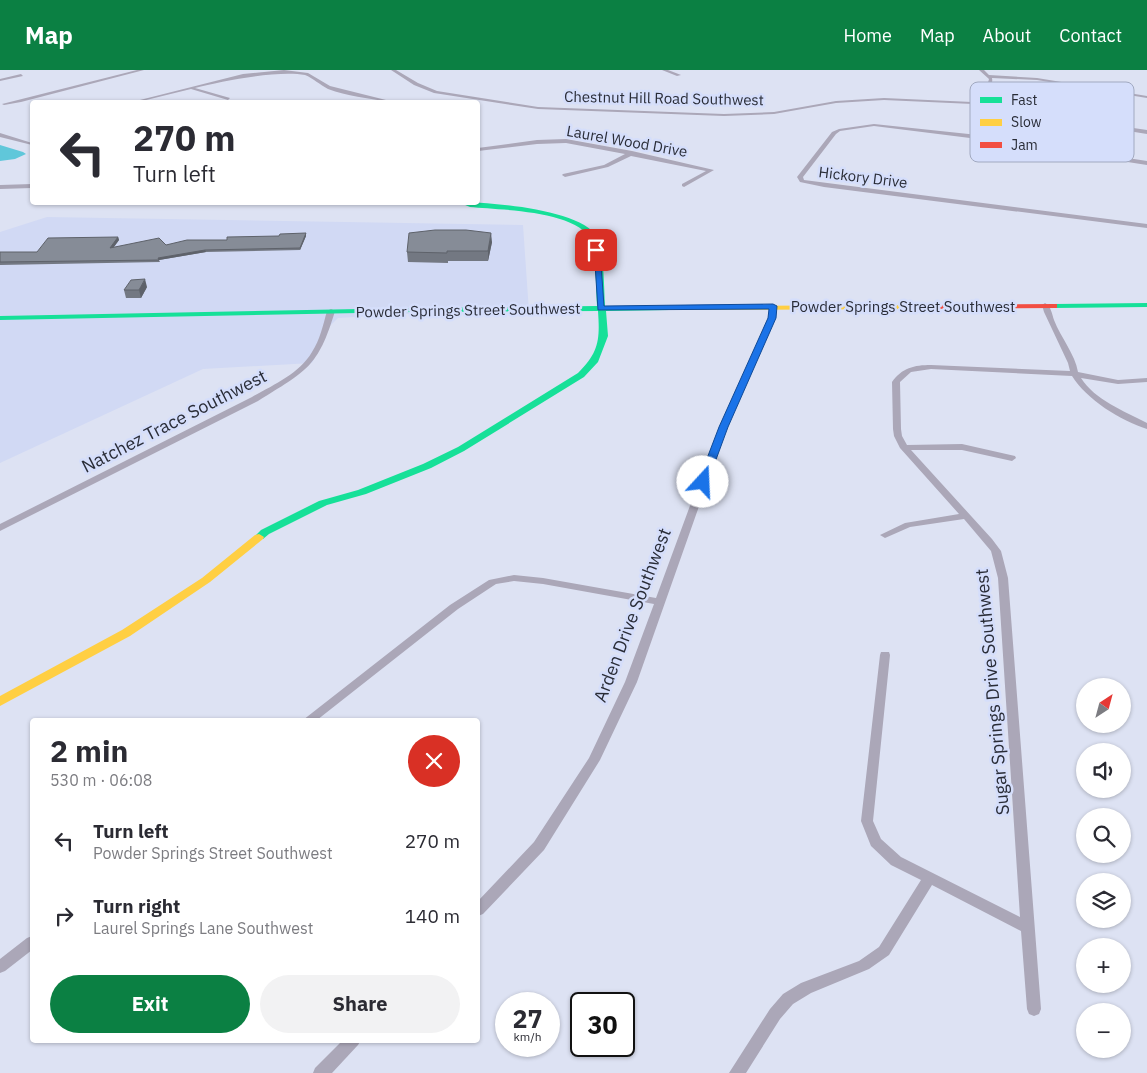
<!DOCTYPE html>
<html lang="en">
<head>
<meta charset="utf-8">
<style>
  body { margin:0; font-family:"IBM Plex Sans",sans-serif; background:#f2f2f3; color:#2b2b33; height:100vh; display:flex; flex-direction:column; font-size:19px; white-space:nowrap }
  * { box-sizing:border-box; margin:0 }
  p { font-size:16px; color:#7c7c81 }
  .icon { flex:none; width:28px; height:28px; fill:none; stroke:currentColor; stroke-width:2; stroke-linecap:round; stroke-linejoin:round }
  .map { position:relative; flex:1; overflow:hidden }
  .drawer { position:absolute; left:30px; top:648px; width:450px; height:325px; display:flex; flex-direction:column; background:#fff; border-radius:5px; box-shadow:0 1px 4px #0004 }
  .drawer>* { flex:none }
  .hud { position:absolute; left:30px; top:30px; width:450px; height:105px; border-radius:5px; box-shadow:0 1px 4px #0004; background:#fff; color:#2b2b33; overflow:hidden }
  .needle { width:32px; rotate:36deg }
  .buttons { position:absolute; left:1076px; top:608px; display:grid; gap:10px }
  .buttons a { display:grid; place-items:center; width:55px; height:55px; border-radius:50%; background:#fff; box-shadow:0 1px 4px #0004; font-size:25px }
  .speed { position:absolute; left:495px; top:922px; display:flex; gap:10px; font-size:25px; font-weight:700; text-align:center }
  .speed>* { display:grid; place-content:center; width:65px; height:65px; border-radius:50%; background:#fff; box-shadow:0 1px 4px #0004; line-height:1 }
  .speed small { font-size:12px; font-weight:400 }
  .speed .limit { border:2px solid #111; border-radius:8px; background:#fff; color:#111 }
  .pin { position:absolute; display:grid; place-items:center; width:42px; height:42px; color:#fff; margin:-21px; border-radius:10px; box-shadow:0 2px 8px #0006 }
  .me { position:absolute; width:55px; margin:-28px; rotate:20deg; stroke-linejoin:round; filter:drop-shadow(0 0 4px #0008) }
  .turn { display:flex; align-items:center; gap:18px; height:105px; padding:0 20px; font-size:22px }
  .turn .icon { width:65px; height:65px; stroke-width:2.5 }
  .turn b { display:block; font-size:35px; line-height:42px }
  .round { display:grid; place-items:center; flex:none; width:52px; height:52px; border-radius:26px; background:#f2f2f3 }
  .summary { display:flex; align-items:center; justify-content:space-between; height:85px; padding:0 20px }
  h1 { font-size:30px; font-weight:700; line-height:38px }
  .primary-button { display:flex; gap:10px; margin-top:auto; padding:10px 20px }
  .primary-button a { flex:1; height:58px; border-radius:30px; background:#0b8043; color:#fff; font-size:20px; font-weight:700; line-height:58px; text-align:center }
  .primary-button a+a { background:#f2f2f3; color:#2b2b33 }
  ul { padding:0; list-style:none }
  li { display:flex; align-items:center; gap:15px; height:75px; padding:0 20px }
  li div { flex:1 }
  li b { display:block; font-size:19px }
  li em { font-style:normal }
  header { display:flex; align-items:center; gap:30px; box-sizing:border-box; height:70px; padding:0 25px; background:#0b8043; color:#fff }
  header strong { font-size:24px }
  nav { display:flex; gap:28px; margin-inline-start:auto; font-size:18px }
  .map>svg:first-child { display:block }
</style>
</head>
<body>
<header>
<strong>Map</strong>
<nav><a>Home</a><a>Map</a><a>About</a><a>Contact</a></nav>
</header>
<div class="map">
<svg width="1147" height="1003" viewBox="0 0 1147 1003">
  <rect width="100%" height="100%" fill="#dde2f3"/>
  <polygon fill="#d1d9f4" points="47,147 523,155 529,242 441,242 338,248 330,256 312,293 203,299 0,393 0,162"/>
  <polygon fill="#60c7da" points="0,75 23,82 26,84 15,89 0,91"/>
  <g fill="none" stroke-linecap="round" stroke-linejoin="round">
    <g fill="#aba7b8" fill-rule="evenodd">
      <polygon points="137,0 144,0 21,32 4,35 2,34"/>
      <path d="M 284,0 L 308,3 L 330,16 L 394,32 L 388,32 C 368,28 347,26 328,19 C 320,15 313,8 305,5 C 278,0 222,11 195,18 L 230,28 L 228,30 L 191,19 L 138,32 L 132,32 L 243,4 Z"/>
      <path d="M 391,0 L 396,0 L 418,13 L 437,21 L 538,37 L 724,44 L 774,42 L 836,31 L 884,28 L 972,32 C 979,25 987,20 989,9 L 979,0 L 984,0 L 989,5 L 1037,8 L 1147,26 L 1147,28 L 1037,10 L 992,8 C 994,18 984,26 976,32 L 998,38 L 1147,60 L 1147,64 L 998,40 L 973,34 L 884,30 L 836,33 L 774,44 L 724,46 L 538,39 L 434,23 L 414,15 Z"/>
      <polygon points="662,0 668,0 681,5 677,6"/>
      <polygon points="21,4 23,6 0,11 0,9"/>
      <polygon points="874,54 978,65 1147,91 1147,95 978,69 874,56 840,61 836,64 803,107 804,110 1147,154 1147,158 824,117 800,112 797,107 832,62 839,59"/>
      <polygon points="0,63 32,73 32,75 0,67"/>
      <polygon points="566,69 632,81 714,100 684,117 682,116 682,114 706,101 631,86 608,97 565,107 562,105 563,104 604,95 625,84 566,73 537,74 478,81 478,78 537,70"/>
      <polygon points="32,114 32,118 0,119 0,115"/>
      <path d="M 1045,233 C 1051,236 1052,244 1054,250 C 1061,268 1075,284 1078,302 L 1118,310 L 1147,308 L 1147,312 L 1118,314 L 1081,308 C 1095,330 1124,341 1147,353 L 1147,359 C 1121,351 1086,329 1072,306 L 931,299 L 911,302 L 900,312 L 901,359 L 902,366 L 907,375 L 962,374 L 1015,386 L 1016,388 L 1012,391 L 962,380 L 911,380 L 992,469 L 1001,481 L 1008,508 L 1041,939 L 1039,944 L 1034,946 L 1029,944 L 1027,939 L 1021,861 L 932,815 L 889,885 L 869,899 L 811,923 L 793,934 L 780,949 L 746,1003 L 729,1003 L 770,939 L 783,924 L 801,913 L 859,891 L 879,877 L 921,810 L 891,795 L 871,776 L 861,751 L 880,585 L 881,582 L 889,582 L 890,585 L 873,751 L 881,769 L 901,787 L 1020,847 L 998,508 L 991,481 L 964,449 L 910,457 L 885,468 L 880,465 L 905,453 L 959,444 L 900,378 L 894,366 L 893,359 L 892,312 C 902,298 914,295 931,295 L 1070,301 L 1068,293 L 1044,242 L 1042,235 Z"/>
      <polygon points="773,234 776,236 776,248 727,357 637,612 600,690 544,780 483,844 478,846 478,831 534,772 589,688 625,612 654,534 543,514 514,511 496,514 458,539 317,650 303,650 450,535 489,510 514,505 543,508 656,528 719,357 768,248 770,236"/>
      <path d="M 331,239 L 335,241 C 318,298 306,301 258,331 L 0,461 L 0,454 L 252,327 C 273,315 299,304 312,282 C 320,270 323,255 327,241 Z"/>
      <polygon points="32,866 32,880 5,901 0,903 0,889 27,868"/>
      <polygon points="343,970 361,970 358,975 332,1003 313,1003 315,998"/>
    </g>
    <g fill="#16e098" fill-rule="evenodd">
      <path d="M 458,132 C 488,132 582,139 597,167 C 604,181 604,219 605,236 L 669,236 L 673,238 L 669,240 L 606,241 L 608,266 L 598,292 L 584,307 L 464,381 L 431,398 L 366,424 L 327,435 L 269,464 L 263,469 L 255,469 L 254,467 L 261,460 L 319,431 L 358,420 L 423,394 L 458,377 L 578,303 C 599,282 600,270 598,241 L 411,242 L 0,250 L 0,246 L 411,238 L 597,236 C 596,220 596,184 591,171 C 579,140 499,140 470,137 Z"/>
      <polygon points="1147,233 1147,237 1054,238 1050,236 1054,234"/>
    </g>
    <g fill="#ffcf43" fill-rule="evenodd">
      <polygon points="923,235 927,237 926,239 669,240 665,238 669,236"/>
      <polygon points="259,464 264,467 263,469 210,512 130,566 0,636 0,626 122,560 202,508 255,465"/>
    </g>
    <polygon fill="#f24e42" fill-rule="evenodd" points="1054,234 1057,234 1057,238 923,239 919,237 923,235"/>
  </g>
  <g fill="#737882">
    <polygon points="306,166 300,180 206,182 159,190 160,192 0,195 0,182 37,182 118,167 119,170 113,178 166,175 227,170"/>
    <polygon points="492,172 488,191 448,191 448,193 408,192 407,182"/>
    <polygon points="147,217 141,228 126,228 124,220"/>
  </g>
  <g fill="#5e626a">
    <polygon points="306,163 306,166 300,180 300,178"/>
    <polygon points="491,163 492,172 488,191 488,181"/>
    <polygon points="118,167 119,170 111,181 110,178"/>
    <polygon points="205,180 206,182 159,190 158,188"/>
    <polygon points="145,209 147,217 141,228 139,220"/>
  </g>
  <g fill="#868c97" stroke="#5e626a">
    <polygon points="435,160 466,160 491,163 488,181 447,181 447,183 407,182 409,163"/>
    <polygon points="306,163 300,178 205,180 158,188 159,190 0,192 0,182 37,182 48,168 118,167 110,178 159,168 166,175 187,170 227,170 227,167 279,166 280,164"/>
    <polygon points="145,209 139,220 124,220 131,210"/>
  </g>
  <polygon fill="#1a73e8" stroke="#114b97" points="594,178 600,180 604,236 773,234 777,236 776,248 728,357 707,414 700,414 698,412 719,357 768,248 769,239 598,240"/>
  <g text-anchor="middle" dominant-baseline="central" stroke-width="5" stroke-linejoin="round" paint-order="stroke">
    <g font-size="15" fill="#292c37" stroke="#d5defb">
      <text transform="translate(664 28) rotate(1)">Chestnut Hill Road Southwest</text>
      <text transform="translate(627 71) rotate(10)">Laurel Wood Drive</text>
      <text transform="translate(863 107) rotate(7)">Hickory Drive</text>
      <text x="903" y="236">Powder Springs Street Southwest</text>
      <text transform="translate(468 240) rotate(-1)">Powder Springs Street Southwest</text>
    </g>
    <g font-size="18" fill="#292c37" stroke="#d5defb">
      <text transform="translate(174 351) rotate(-27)">Natchez Trace Southwest</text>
      <text transform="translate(632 545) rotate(-69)">Arden Drive Southwest</text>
      <text transform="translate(992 622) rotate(-95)">Sugar Springs Drive Southwest</text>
    </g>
  </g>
  <rect x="970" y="12" width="164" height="80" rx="8" fill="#d5defb" stroke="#a1a9c0" stroke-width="1"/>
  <rect x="980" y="27" width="22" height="6" fill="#16e098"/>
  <rect x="980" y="49" width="22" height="7" fill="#ffcf43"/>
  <rect x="980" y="72" width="22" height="6" fill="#f24e42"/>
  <g font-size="14" fill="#292c37">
    <text x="1011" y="35">Fast</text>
    <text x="1011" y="57">Slow</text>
    <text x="1011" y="80">Jam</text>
  </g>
</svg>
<div class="buttons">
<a><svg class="needle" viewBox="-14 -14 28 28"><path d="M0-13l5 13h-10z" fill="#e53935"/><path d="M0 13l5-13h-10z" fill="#7c7c81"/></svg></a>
<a><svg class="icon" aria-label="sound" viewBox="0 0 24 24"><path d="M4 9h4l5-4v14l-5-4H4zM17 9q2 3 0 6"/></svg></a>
<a><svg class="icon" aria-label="search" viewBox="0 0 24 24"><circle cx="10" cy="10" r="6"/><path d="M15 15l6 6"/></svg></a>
<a><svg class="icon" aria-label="layers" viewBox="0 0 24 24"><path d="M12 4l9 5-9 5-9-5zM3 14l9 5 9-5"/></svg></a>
<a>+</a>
<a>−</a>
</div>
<div class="speed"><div>27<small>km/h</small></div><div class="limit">30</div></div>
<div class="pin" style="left:596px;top:180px;background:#d93025"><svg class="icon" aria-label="arrive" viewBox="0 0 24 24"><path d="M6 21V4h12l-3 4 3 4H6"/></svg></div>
<svg class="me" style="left:703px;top:412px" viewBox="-20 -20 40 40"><circle r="19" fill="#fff"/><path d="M0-13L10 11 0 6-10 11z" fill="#1a73e8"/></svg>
<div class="hud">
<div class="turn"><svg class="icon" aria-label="left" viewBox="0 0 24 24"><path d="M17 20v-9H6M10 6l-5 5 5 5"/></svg><div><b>270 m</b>Turn left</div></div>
</div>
<section class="drawer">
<div class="summary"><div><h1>2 min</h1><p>530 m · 06:08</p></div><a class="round" style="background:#d93025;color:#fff"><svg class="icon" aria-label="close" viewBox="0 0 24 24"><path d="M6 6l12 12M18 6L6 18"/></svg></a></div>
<ul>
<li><svg class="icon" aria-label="left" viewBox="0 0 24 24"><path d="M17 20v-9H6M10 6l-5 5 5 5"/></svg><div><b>Turn left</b><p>Powder Springs Street Southwest</p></div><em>270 m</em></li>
<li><svg class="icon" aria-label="right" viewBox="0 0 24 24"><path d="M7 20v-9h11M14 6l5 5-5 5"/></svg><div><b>Turn right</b><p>Laurel Springs Lane Southwest</p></div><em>140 m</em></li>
</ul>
<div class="primary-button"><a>Exit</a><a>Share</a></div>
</section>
</div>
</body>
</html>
